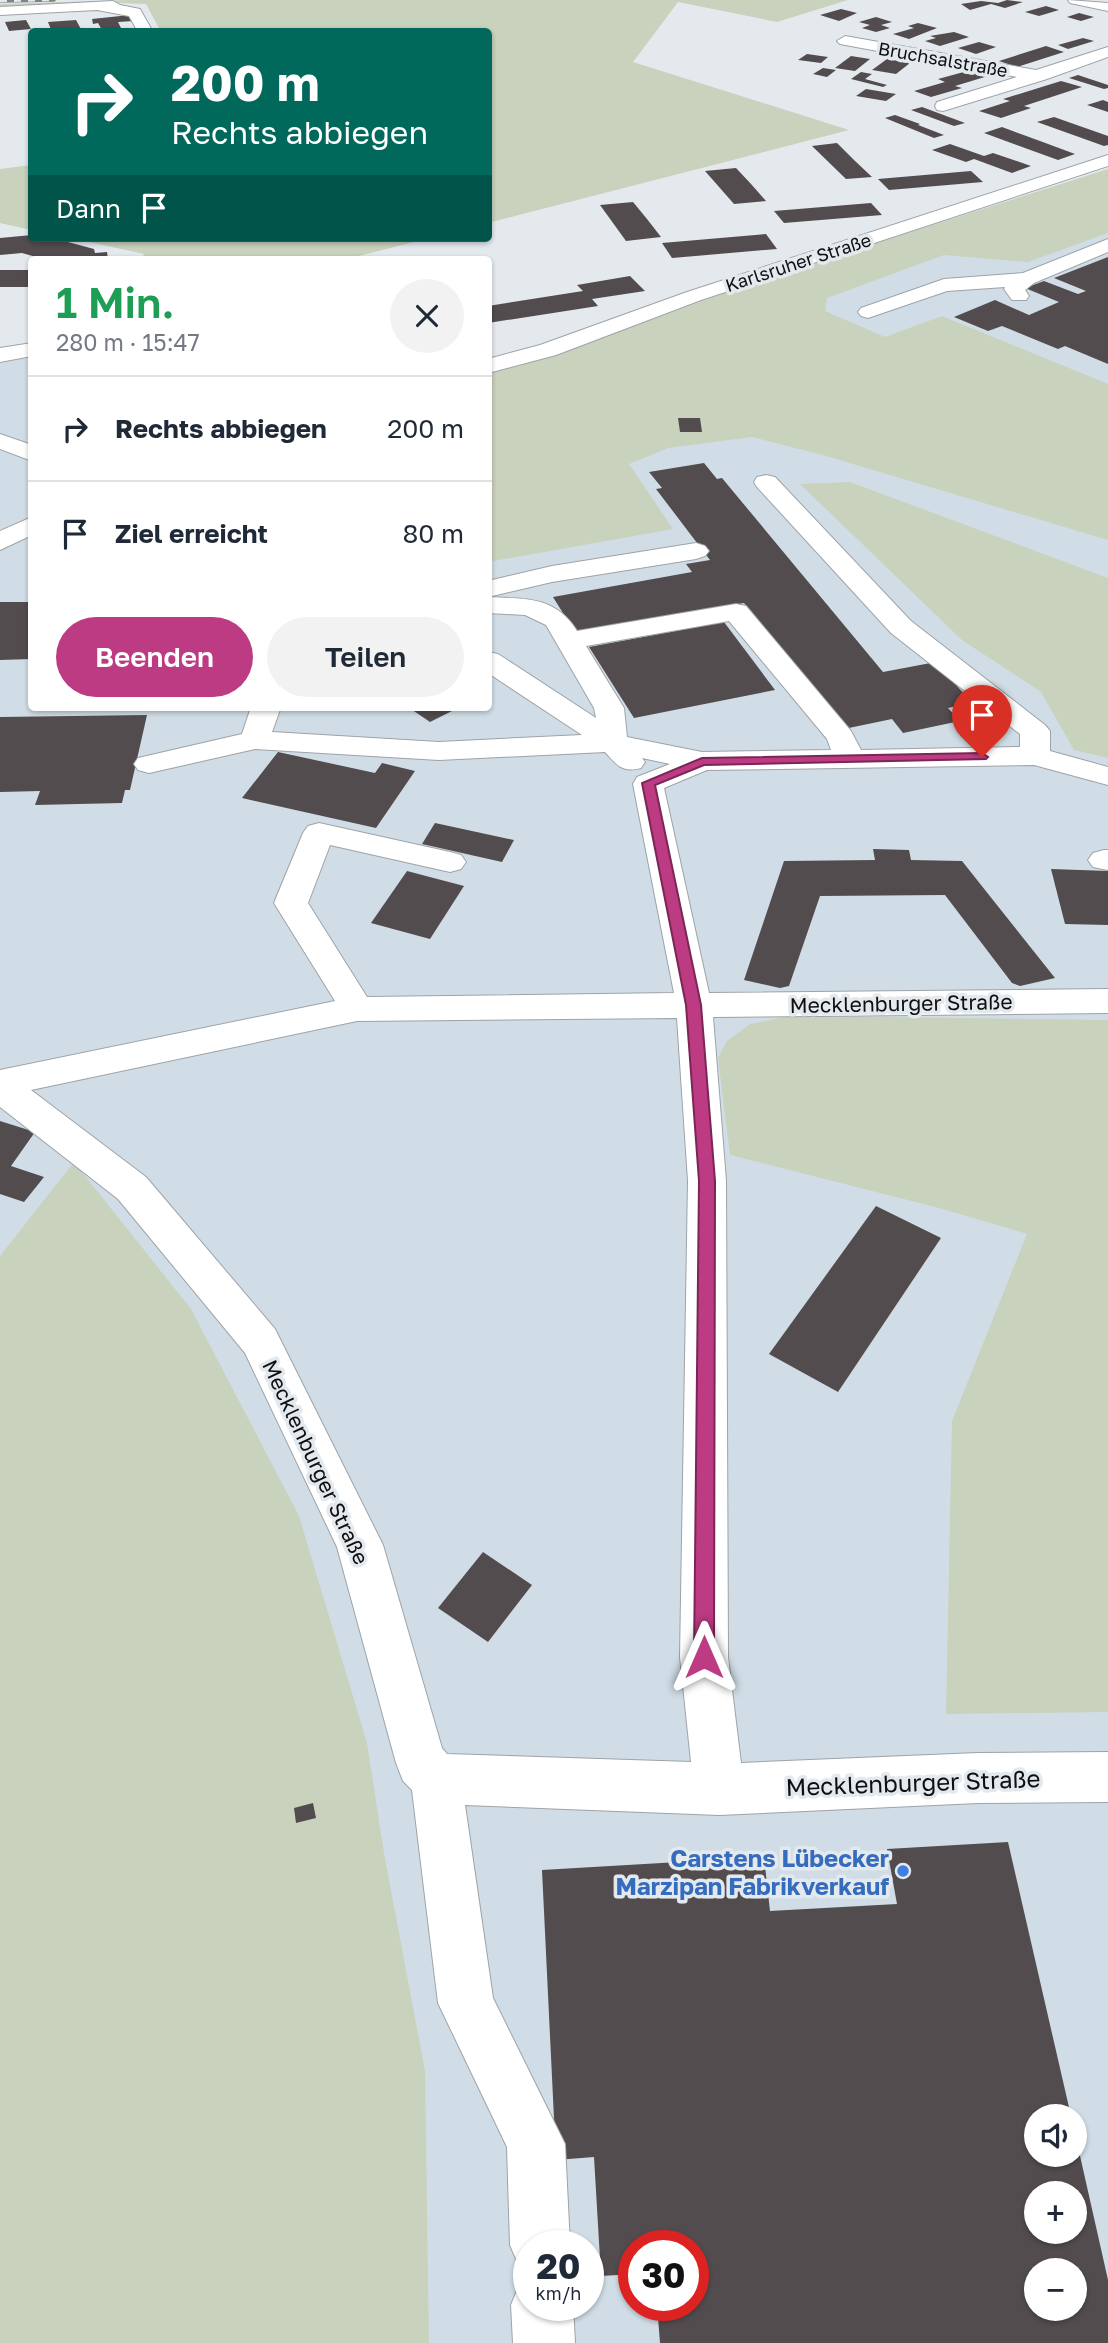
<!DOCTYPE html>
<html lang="de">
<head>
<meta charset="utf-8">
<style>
  body { margin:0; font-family:"Golos Text",sans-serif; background:#f2f2f3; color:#1f2937; height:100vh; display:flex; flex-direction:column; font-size:26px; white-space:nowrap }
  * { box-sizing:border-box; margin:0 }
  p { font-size:23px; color:#747a83 }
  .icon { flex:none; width:38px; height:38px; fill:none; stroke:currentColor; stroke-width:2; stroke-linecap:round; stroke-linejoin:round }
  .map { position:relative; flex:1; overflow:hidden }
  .sheet { position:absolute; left:28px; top:256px; width:464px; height:455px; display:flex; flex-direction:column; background:#fff; border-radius:7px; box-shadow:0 2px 5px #0004 }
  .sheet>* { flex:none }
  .banner { position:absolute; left:28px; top:28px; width:464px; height:214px; border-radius:7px; box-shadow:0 2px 5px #0004; background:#00695c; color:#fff; overflow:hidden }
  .tools { position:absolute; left:1024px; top:2104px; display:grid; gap:14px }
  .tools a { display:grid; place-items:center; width:63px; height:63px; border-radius:50%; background:#fff; box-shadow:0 2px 5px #0004; font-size:35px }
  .speed { position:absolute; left:513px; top:2230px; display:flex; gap:14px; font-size:35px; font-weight:700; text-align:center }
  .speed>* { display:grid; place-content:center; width:91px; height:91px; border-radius:50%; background:#fff; box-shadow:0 2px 5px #0004; line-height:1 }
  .speed small { font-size:18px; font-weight:400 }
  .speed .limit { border:10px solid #d22; background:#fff; color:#111 }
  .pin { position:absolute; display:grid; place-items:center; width:60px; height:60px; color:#fff; margin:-72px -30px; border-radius:50% 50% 50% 0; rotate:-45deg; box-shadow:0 0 7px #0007 }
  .pin .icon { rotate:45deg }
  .me { position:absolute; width:77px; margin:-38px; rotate:0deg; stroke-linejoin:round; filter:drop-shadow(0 0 5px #0008) }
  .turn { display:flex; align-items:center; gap:24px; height:147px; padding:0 28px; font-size:32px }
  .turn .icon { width:91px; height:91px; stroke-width:2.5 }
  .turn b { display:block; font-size:49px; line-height:60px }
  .then { display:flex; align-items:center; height:66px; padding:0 28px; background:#0003; gap:14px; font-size:26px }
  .round { display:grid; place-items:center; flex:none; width:74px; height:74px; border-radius:37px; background:#f2f2f3 }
  .summary { display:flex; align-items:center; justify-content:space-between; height:119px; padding:0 28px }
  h1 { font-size:42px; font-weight:600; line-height:52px; color:#1e9e55 }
  .button { display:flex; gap:14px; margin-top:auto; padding:14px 28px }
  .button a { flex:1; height:80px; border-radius:42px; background:#bd3b83; color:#fff; font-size:28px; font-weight:600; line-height:80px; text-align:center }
  .button a+a { background:#f2f2f3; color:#1f2937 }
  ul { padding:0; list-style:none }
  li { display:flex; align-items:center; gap:21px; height:105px; padding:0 28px; border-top:2px solid #e0e1e3 }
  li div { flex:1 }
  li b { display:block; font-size:26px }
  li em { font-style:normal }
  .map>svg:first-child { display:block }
</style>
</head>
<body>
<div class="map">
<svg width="1108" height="2343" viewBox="0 0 1108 2343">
  <rect width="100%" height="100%" fill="#e4e9ee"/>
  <path fill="#d0dde6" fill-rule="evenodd" d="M 1108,169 L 1108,2343 L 0,2343 L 0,363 L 31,357 L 32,707 L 488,707 L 488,371 L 553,356 ZM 1036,2116 L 1074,2116 L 1074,2154 L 1036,2154 ZM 1036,2193 L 1074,2193 L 1074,2231 L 1036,2231 ZM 528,2245 L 588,2245 L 588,2305 L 528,2305 ZM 634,2245 L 693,2245 L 693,2305 L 634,2305 ZM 1036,2270 L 1074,2270 L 1074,2308 L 1036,2308 Z"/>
  <g fill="#c9d2bd">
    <polygon points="128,0 848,0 777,22 678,2 633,62 849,130 488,223 488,32 161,32 146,4 117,3 0,9 0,4"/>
    <polygon points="31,165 31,230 0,223 0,169"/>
    <polygon points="1108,169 1108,233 1028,262 944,255 827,298 825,311 885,337 942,316 1108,384 1108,540 826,456 752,437 668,448 629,464 673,529 488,562 488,371 553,356 753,282"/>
    <polygon points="71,238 430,238 347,259 142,259 144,254"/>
    <polygon points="850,482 1108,578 1108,758 1074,750 1041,692 962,640 800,484"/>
    <polygon points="789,1016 1108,1020 1108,1712 946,1714 952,1421 1027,1234 943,1209 730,1155 718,1058 727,1041 750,1024"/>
    <polygon points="74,1162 191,1309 299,1516 367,1743 384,1853 425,2071 429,2343 0,2343 0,1256"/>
  </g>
  <g fill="#524c4e" fill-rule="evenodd">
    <polygon points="1007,0 1023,2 1005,8 991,4 970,10 961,4 981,1 998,3"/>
    <polygon points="1046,6 1059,10 1039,16 1025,12"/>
    <polygon points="841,9 857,13 839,21 820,15"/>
    <polygon points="1079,13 1094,17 1081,21 1067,17"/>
    <polygon points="130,15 134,21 118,22 123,32 103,32 98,23 93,24 92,19"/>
    <polygon points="876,17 892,22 881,25 890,28 876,32 862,28 870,25 859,22"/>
    <polygon points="26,20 31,29 9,31 5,22"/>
    <polygon points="76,20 82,31 52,32 48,22"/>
    <polygon points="918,23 937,28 909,39 893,34 914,28 908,26"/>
    <polygon points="954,32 969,37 940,46 925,41 936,38 930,36"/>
    <polygon points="1083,38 1094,41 1068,49 1058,45"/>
    <polygon points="979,42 996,47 976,54 958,48"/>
    <polygon points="1046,46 1064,52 1017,67 999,61"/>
    <polygon points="807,54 828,57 821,63 798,60"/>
    <polygon points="851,56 870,59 855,71 835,68"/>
    <polygon points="887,59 910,63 896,74 872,70"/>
    <polygon points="823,68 836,70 827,77 813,74"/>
    <polygon points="971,70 988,76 955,86 962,88 931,97 914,91 945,82 938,79"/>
    <polygon points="861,72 872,74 865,79 887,85 883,87 851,79"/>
    <polygon points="1078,75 1108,85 1108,88 1104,89 1069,78"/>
    <polygon points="1061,81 1082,87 1024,106 1031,108 1001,118 979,111 1010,101 1003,99"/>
    <polygon points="866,89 896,94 886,101 856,96"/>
    <polygon points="1103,100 1108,102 1108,112 1087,105"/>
    <polygon points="922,107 965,123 954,126 911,110"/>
    <polygon points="895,115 920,124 918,125 944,135 934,138 885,118"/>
    <polygon points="1054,117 1108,136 1108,145 1104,146 1037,122"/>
    <polygon points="1002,127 1040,141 1075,154 1058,160 984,133"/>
    <polygon points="837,143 854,160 872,177 846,179 812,146"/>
    <polygon points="950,144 984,156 993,153 1031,166 1012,173 974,159 966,162 932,150"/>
    <polygon points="736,168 751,184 766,201 734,204 705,171"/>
    <polygon points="971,171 983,182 889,190 878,179"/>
    <polygon points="633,202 647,219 661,237 626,241 600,205"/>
    <polygon points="871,203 882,215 784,223 774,211"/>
    <polygon points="766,234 777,249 672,258 662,243"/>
    <polygon points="32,235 32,238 53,238 94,249 95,253 107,252 108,259 67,259 66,257 55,256 43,259 22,253 0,255 0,238"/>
    <polygon points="1108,257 1108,364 1065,346 1058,349 1002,326 988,331 954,317 995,300 1029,315 1059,302 1025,288 1044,281 1078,294 1086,291 1054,278"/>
    <rect x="0" y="270" width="32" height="17"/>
    <polygon points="630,276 645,291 592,299 598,306 488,323 488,306 583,291 577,285"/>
    <polygon points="678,418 700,418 702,432 680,432"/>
    <polygon points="704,463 717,479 722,478 883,672 936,662 972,703 948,708 960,721 903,733 892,719 844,729 744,603 576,634 553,597 692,572 686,564 710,560 656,489 662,488 649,472"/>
    <polygon points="0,602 32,602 32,659 0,660"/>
    <polygon points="724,622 775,690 634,718 589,647"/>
    <polygon points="408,707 460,707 430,722"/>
    <polygon points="147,715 130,790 125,790 122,803 35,805 40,791 0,792 0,717"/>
    <polygon points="278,752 375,773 382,763 415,771 376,828 242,798"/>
    <polygon points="435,823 514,840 502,862 422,844"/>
    <polygon points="873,849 909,850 911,860 962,861 1055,978 1020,986 1012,983 945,895 820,896 789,986 780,988 744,980 784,861 875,860"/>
    <polygon points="1051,869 1108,871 1108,925 1065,924"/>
    <polygon points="407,871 464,886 430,939 371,923"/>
    <polygon points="0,1121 35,1132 11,1166 44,1177 24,1202 0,1194"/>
    <polygon points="876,1206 941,1238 838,1392 769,1354"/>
    <polygon points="483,1552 532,1585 488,1642 438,1608"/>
    <polygon points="313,1803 316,1818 296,1823 294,1808"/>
    <path d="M 1008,1842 L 1071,2116 L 1036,2116 L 1036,2154 L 1074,2154 L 1076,2138 L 1108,2280 L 1108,2343 L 660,2343 L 657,2305 L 693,2305 L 693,2245 L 634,2245 L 634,2274 L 601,2276 L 594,2157 L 556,2160 L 542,1870 L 764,1857 L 770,1911 L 897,1904 L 887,1849 ZM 1036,2193 L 1074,2193 L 1074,2231 L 1036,2231 ZM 1036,2270 L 1074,2270 L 1074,2308 L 1036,2308 Z"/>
  </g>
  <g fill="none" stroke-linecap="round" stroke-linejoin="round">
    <g stroke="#9ea3a7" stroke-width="2">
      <g id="minor">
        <polygon points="1068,0 1108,3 1108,11 1070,3"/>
        <polygon points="113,1 120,5 140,9 153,32 138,32 129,16 97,10 0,15 0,7"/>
        <polygon points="845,36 1036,70 1108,47 1108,57 1047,79 943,111 937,110 935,106 937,102 1017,77 840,44 837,41"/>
        <polygon points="1108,155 1108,166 701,300 556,355 488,373 488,359 540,345 687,292"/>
        <polygon points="1108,239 1108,252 1034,283 1025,290 1029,296 1026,300 1012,300 1004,289 1005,287 947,291 868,318 861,316 858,312 861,308 944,279 1023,273"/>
        <polygon points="32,343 32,356 0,362 0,348"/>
        <polygon points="0,434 32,445 32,461 0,449"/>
        <path d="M 766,475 L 775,477 L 911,621 L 1045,725 L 1050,731 L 1050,751 L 1108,767 L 1108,785 L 1034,765 L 707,770 L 664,788 L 709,993 L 1108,989 L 1108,1013 L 713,1017 L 726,1181 L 728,1657 L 741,1763 L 978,1753 L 1108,1752 L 1108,1802 L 978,1803 L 719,1815 L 465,1805 L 493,1998 L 565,2144 L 570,2245 L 528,2245 L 528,2270 L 519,2266 L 510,2245 L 507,2147 L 438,2003 L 412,1790 L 403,1781 L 396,1763 L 337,1547 L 245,1353 L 118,1199 L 0,1107 L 0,1070 L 335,1001 L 274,903 L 303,833 L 308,826 L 319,823 L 450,852 L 461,855 L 466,862 L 461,869 L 450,872 L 330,845 L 308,903 L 367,997 L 674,993 L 633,784 L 637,777 L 670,764 L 642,758 L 645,762 L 641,768 C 622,773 617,765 605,752 L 439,760 L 255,749 L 149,773 L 138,770 L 134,764 L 138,758 L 242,734 L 251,707 L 281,707 L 272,732 L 439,742 L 582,735 L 488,673 L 488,652 L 498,654 L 596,718 L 594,708 L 546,625 L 525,615 L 488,613 L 488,581 L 552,566 L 696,543 L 705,546 L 709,551 L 705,556 L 696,559 L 552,582 L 488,597 C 526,599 555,596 577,631 L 736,604 L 746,606 L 851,731 L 861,750 L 1020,747 L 1020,734 L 891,633 L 757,487 L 754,482 L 757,477 ZM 729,621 L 827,739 L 831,750 L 702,752 L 627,737 L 624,708 L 586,646 ZM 677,1018 L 688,1181 L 680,1657 L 691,1762 L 447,1754 L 442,1748 L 383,1545 L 275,1329 L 146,1177 L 31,1090 L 357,1021 Z"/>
        <polygon points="32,517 32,535 0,550 0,531"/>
        <polygon points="1104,850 1108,850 1108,870 1093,867 1088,860 1093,853"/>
        <polygon points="528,2280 528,2305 573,2305 575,2343 513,2343 511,2305 520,2283"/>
      </g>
    </g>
    <use href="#minor" fill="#fff" fill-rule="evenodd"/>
    <g stroke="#808386" stroke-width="3.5">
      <polyline id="rail" points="0,1 54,0"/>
    </g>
    <use href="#rail" stroke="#e4e9ee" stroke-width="2.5" stroke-dasharray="7" stroke-linecap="butt"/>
  </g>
  <polygon fill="#bd3b83" stroke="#7b2655" stroke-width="2" points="982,753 988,757 986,759 704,765 655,785 701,1005 715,1181 714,1657 711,1664 704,1667 697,1664 694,1657 699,1181 686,1005 642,783 702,758"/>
  <circle fill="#3f7fe0" stroke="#e4e9ee" stroke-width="2.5" cx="903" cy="1871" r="7"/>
  <g text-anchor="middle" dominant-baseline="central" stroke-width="7" stroke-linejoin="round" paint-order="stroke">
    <g font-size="18" fill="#0d0f10" stroke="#e4e9ee">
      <text transform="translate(943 59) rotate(10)">Bruchsalstraße</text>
      <text transform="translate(798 262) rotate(-18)">Karlsruher Straße</text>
    </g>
    <g font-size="21" fill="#0d0f10" stroke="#e4e9ee">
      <text transform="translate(901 1003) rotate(-1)">Mecklenburger Straße</text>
      <text transform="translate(316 1462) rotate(65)">Mecklenburger Straße</text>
    </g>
    <g font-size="24" fill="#0d0f10" stroke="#e4e9ee">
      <text transform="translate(913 1782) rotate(-2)">Mecklenburger Straße</text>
    </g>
    <g font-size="24" font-weight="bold" fill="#366cbe" stroke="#e4e9ee" text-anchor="end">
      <text x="889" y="1857">Carstens Lübecker<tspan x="889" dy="28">Marzipan Fabrikverkauf</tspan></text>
    </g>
  </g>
</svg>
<div class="tools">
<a><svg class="icon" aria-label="sound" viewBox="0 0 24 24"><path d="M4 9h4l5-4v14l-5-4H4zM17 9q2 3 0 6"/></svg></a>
<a>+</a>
<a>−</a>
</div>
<div class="speed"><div>20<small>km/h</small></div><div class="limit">30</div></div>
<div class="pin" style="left:982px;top:757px;background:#d93025"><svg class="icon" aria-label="arrive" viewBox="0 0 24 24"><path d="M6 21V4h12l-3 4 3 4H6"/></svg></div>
<svg class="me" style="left:704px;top:1657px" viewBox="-20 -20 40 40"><path d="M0-17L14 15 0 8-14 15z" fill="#bd3b83" stroke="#fff" stroke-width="4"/></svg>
<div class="banner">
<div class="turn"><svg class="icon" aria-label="right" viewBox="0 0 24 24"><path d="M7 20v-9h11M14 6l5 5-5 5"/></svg><div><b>200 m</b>Rechts abbiegen</div></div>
<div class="then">Dann<svg class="icon" aria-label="arrive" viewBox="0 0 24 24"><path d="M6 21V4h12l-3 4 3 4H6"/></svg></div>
</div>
<section class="sheet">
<div class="summary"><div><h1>1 Min.</h1><p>280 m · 15:47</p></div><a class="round"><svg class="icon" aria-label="close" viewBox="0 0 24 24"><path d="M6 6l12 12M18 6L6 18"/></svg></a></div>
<ul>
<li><svg class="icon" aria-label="right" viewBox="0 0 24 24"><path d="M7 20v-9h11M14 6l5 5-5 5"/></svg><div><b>Rechts abbiegen</b></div><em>200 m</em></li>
<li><svg class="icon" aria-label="arrive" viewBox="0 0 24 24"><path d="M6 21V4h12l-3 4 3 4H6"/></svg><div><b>Ziel erreicht</b></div><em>80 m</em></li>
</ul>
<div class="button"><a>Beenden</a><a>Teilen</a></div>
</section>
</div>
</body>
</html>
